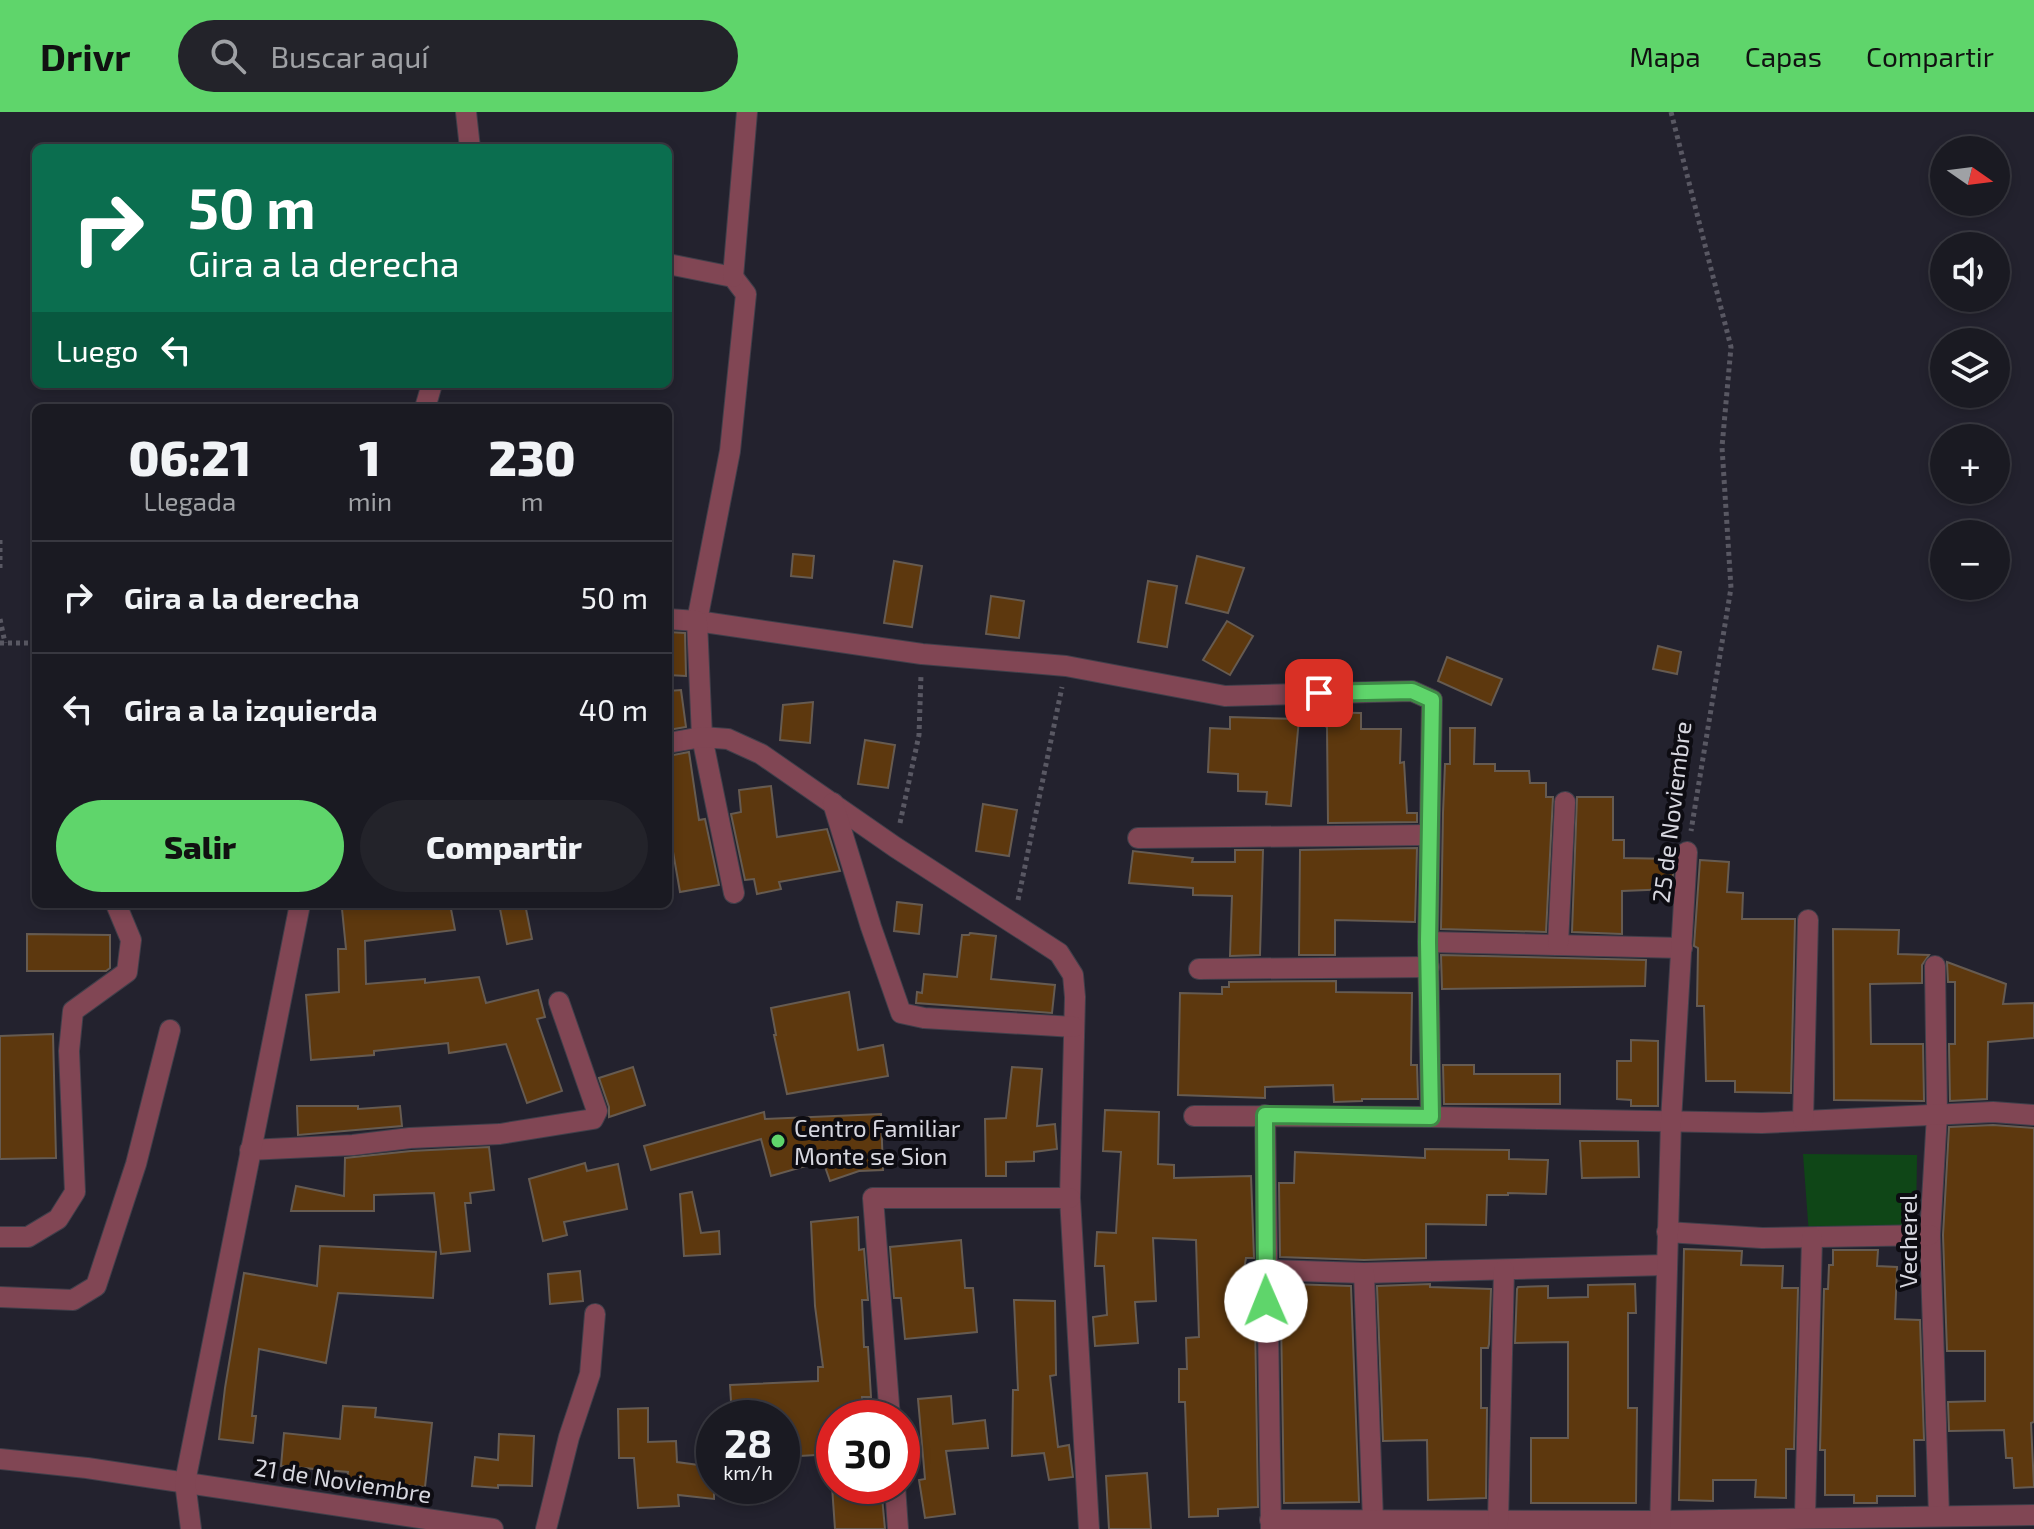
<!DOCTYPE html>
<html lang="es">
<head>
<meta charset="utf-8">
<style>
  body { margin:0; font-family:"Exo 2",sans-serif; background:#23232a; color:#f1f3f6; height:100vh; display:flex; flex-direction:column; font-size:30px; white-space:nowrap }
  * { box-sizing:border-box; margin:0 }
  p { font-size:26px; color:#9fa1a5 }
  .icon { flex:none; width:44px; height:44px; fill:none; stroke:currentColor; stroke-width:2; stroke-linecap:round; stroke-linejoin:round }
  .map { position:relative; flex:1; overflow:hidden }
  .sheet { position:absolute; left:32px; top:292px; width:640px; height:504px; display:flex; flex-direction:column; background:#1a1a22; border-radius:12px; box-shadow:0 4px 12px #0003,0 0 0 2px #383840 }
  .sheet>* { flex:none }
  .top-card { position:absolute; left:32px; top:32px; width:640px; height:244px; border-radius:12px; box-shadow:0 4px 12px #0003,0 0 0 2px #383840; background:#0b6e4f; color:#fff; overflow:hidden }
  .needle { width:52px; rotate:104deg }
  .fabs { position:absolute; left:1930px; top:24px; display:grid; gap:16px }
  .fabs a { display:grid; place-items:center; width:80px; height:80px; border-radius:50%; background:#1a1a22; box-shadow:0 4px 12px #0003,0 0 0 2px #383840; font-size:40px }
  .speed { position:absolute; left:696px; top:1288px; display:flex; gap:16px; font-size:40px; font-weight:700; text-align:center }
  .speed>* { display:grid; place-content:center; width:104px; height:104px; border-radius:50%; background:#1a1a22; box-shadow:0 4px 12px #0003,0 0 0 2px #383840; line-height:1 }
  .speed small { font-size:20px; font-weight:400 }
  .speed .limit { border:12px solid #d22; background:#fff; color:#111 }
  .pin { position:absolute; display:grid; place-items:center; width:68px; height:68px; color:#fff; margin:-34px; border-radius:16px; box-shadow:0 4px 12px #0006 }
  .me { position:absolute; width:88px; margin:-44px; rotate:359deg; stroke-linejoin:round; filter:drop-shadow(0 0 6px #0008) }
  .turn { display:flex; align-items:center; gap:28px; height:168px; padding:0 24px; font-size:36px }
  .turn .icon { width:104px; height:104px; stroke-width:2.5 }
  .turn b { display:block; font-size:56px; line-height:68px }
  .then { display:flex; align-items:center; height:76px; padding:0 24px; background:#0003; gap:16px; font-size:30px }
  .eta { display:flex; justify-content:space-evenly; align-items:center; height:136px; text-align:center }
  .eta b { font-size:48px; font-weight:800; line-height:56px }
  .button { display:flex; gap:16px; margin-top:auto; padding:16px 24px }
  .button a { flex:1; height:92px; border-radius:48px; background:#5fd56b; color:#111; font-size:32px; font-weight:800; line-height:92px; text-align:center }
  .button a+a { background:#23232a; color:#f1f3f6 }
  ul { padding:0; list-style:none }
  li { display:flex; align-items:center; gap:24px; height:112px; padding:0 24px; border-top:2px solid #383840 }
  li div { flex:1 }
  li b { display:block; font-size:30px }
  li em { font-style:normal }
  header { display:flex; align-items:center; gap:48px; box-sizing:border-box; height:112px; padding:0 40px; background:#5fd56b; color:#111 }
  header strong { font-size:38px }
  nav { display:flex; gap:44px; margin-inline-start:auto; font-size:28px }
  .search { width:560px; height:72px; background:#23232a; display:flex; align-items:center; gap:20px; box-sizing:border-box; padding:0 28px; border-radius:44px; color:#9fa1a5; font-size:30px }
  .map>svg:first-child { display:block }
</style>
</head>
<body>
<header>
<strong>Drivr</strong>
<div class="search"><svg class="icon" aria-label="search" viewBox="0 0 24 24"><circle cx="10" cy="10" r="6"/><path d="M15 15l6 6"/></svg>Buscar aquí</div>
<nav><a>Mapa</a><a>Capas</a><a>Compartir</a></nav>
</header>
<div class="map">
<svg width="2034" height="1417" viewBox="0 0 2034 1417">
  <rect width="100%" height="100%" fill="#23222e"/>
  <polygon fill="#0f4617" points="1803,1042 1917,1043 1916,1113 1809,1123"/>
  <g fill="#5d380e" stroke="#665b51" stroke-width="2">
    <polygon points="793,442 814,444 812,466 791,464"/>
    <polygon points="1197,444 1244,456 1228,501 1186,491"/>
    <polygon points="894,449 922,454 912,515 884,511"/>
    <polygon points="1148,469 1177,474 1167,535 1138,530"/>
    <polygon points="991,484 1024,489 1019,526 986,522"/>
    <polygon points="1227,509 1253,524 1230,563 1203,548"/>
    <polygon points="668,520 685,521 686,564 668,563"/>
    <polygon points="1658,534 1681,540 1677,562 1653,557"/>
    <polygon points="1447,545 1502,567 1491,593 1438,569"/>
    <polygon points="681,578 686,615 668,618 668,579"/>
    <polygon points="813,590 810,631 780,628 783,593"/>
    <polygon points="1299,600 1361,601 1361,617 1401,617 1400,651 1404,650 1407,701 1417,701 1417,710 1328,711 1327,615"/>
    <polygon points="1230,605 1299,607 1291,694 1266,692 1267,680 1238,679 1238,662 1208,660 1210,616 1230,617"/>
    <polygon points="1450,616 1475,616 1474,652 1495,652 1495,659 1529,659 1530,671 1546,671 1546,685 1553,685 1546,820 1441,817 1443,701 1445,652 1450,652"/>
    <polygon points="865,628 895,633 888,676 858,672"/>
    <polygon points="689,640 699,708 705,707 719,773 680,780 668,711 668,644"/>
    <polygon points="771,674 777,725 827,717 840,759 779,770 781,777 757,782 754,767 745,768 731,702 741,700 739,678"/>
    <polygon points="1577,685 1613,685 1613,728 1624,728 1624,746 1674,747 1672,777 1622,779 1622,822 1572,820"/>
    <polygon points="983,692 1017,698 1009,744 976,739"/>
    <polygon points="1417,736 1415,810 1335,808 1335,843 1299,843 1300,738"/>
    <polygon points="1235,738 1263,738 1260,843 1230,844 1232,784 1193,783 1193,776 1129,771 1133,739 1193,746 1192,750 1235,750"/>
    <polygon points="1700,748 1729,750 1727,780 1743,781 1742,807 1795,807 1791,981 1735,980 1735,969 1706,969 1704,894 1697,894 1698,836 1694,834"/>
    <polygon points="897,790 922,793 919,822 894,819"/>
    <polygon points="384,792 450,792 455,818 365,829 366,872 425,867 425,871 479,865 486,891 538,878 545,905 537,907 562,979 527,991 506,932 449,941 448,931 374,939 374,943 311,948 306,883 339,880 338,837 346,837 342,797"/>
    <polygon points="499,792 525,792 532,827 507,832"/>
    <polygon points="1833,817 1899,818 1898,842 1929,843 1922,853 1922,871 1870,872 1871,932 1923,932 1924,989 1834,988"/>
    <polygon points="970,821 996,824 991,867 1055,873 1052,901 916,891 917,880 922,881 924,862 957,865 962,823 969,823"/>
    <polygon points="27,822 110,823 110,856 106,859 27,859"/>
    <polygon points="1441,843 1646,848 1645,874 1442,877"/>
    <polygon points="1947,850 2006,872 2003,892 2034,891 2034,926 1988,930 1987,987 1950,989 1949,932 1955,932 1955,870 1948,870"/>
    <polygon points="1336,869 1336,880 1412,881 1411,953 1417,953 1418,987 1362,987 1362,989 1334,990 1333,973 1265,975 1265,986 1178,983 1180,881 1222,882 1222,875 1229,875 1229,870"/>
    <polygon points="849,880 858,938 883,933 888,964 787,982 774,923 776,923 771,896"/>
    <polygon points="53,922 56,1046 0,1047 0,924"/>
    <polygon points="1631,928 1658,929 1658,994 1631,994 1631,988 1617,987 1617,949 1631,949"/>
    <polygon points="1443,953 1474,953 1474,962 1560,962 1560,992 1444,992"/>
    <polygon points="633,955 645,993 609,1005 609,995 599,966"/>
    <polygon points="1012,955 1042,957 1037,1014 1055,1012 1057,1037 1034,1040 1034,1049 1006,1050 1006,1064 986,1064 985,1007 1006,1006"/>
    <polygon points="297,994 358,994 358,997 400,994 402,1014 298,1023"/>
    <polygon points="1105,998 1159,1000 1158,1052 1174,1053 1174,1066 1251,1064 1254,1146 1246,1146 1244,1157 1246,1206 1255,1206 1258,1395 1218,1397 1218,1404 1189,1405 1185,1290 1179,1290 1179,1257 1187,1257 1186,1226 1199,1225 1196,1128 1153,1126 1156,1189 1135,1190 1138,1231 1095,1234 1093,1205 1107,1203 1104,1154 1095,1154 1097,1120 1116,1121 1121,1040 1103,1039"/>
    <polygon points="764,1000 765,1007 881,1002 883,1058 859,1059 830,1069 823,1049 771,1064 761,1027 651,1058 644,1034"/>
    <polygon points="1993,1013 2034,1016 2034,1310 2031,1311 2034,1375 2014,1376 2012,1346 2006,1346 2004,1318 1949,1319 1948,1290 1985,1289 1985,1239 1947,1239 1943,1123 1949,1015"/>
    <polygon points="1580,1029 1638,1029 1639,1065 1582,1066"/>
    <polygon points="489,1035 494,1078 470,1081 471,1091 465,1091 470,1139 441,1142 434,1081 374,1083 374,1099 291,1099 296,1074 344,1084 345,1046 411,1039"/>
    <polygon points="1425,1037 1509,1038 1509,1047 1548,1048 1546,1082 1508,1081 1508,1083 1487,1083 1486,1113 1426,1112 1426,1146 1364,1148 1280,1145 1279,1071 1294,1071 1295,1040 1425,1046"/>
    <polygon points="585,1051 587,1059 618,1052 627,1097 564,1110 567,1123 543,1129 529,1067"/>
    <polygon points="692,1080 701,1121 719,1119 720,1142 684,1144 680,1082"/>
    <polygon points="858,1105 859,1138 864,1137 868,1188 862,1188 864,1235 868,1235 871,1285 862,1285 863,1306 834,1306 834,1342 782,1345 782,1306 732,1306 730,1273 818,1269 818,1255 823,1255 815,1194 811,1110"/>
    <polygon points="961,1128 965,1176 973,1176 977,1220 905,1227 901,1186 894,1186 890,1135"/>
    <polygon points="320,1134 436,1140 433,1186 338,1181 326,1251 259,1237 252,1304 256,1304 253,1331 219,1327 225,1276 244,1161 317,1174"/>
    <polygon points="1684,1137 1742,1139 1741,1153 1783,1154 1782,1176 1798,1176 1794,1337 1786,1337 1786,1386 1755,1385 1756,1368 1713,1368 1713,1389 1679,1388"/>
    <polygon points="1833,1138 1878,1138 1877,1154 1897,1155 1895,1207 1920,1208 1924,1328 1914,1328 1915,1384 1877,1384 1877,1391 1854,1391 1854,1383 1825,1383 1825,1338 1820,1338 1824,1177 1828,1177 1829,1153 1833,1153"/>
    <polygon points="580,1159 583,1189 550,1192 548,1162"/>
    <polygon points="1290,1172 1351,1174 1359,1390 1284,1391 1281,1206 1291,1206"/>
    <polygon points="1430,1172 1430,1175 1491,1177 1489,1232 1488,1236 1481,1236 1481,1296 1487,1296 1486,1386 1428,1388 1427,1328 1383,1329 1377,1174"/>
    <polygon points="1635,1172 1636,1201 1628,1201 1628,1296 1637,1296 1636,1391 1531,1391 1531,1326 1568,1326 1568,1230 1515,1231 1517,1177 1518,1175 1548,1174 1548,1186 1588,1185 1588,1173"/>
    <polygon points="1014,1188 1055,1189 1056,1263 1050,1264 1058,1335 1069,1333 1073,1365 1049,1368 1044,1341 1012,1344 1013,1278 1018,1278"/>
    <polygon points="951,1284 953,1312 985,1308 988,1336 946,1339 955,1402 925,1406 919,1368 925,1367 918,1287"/>
    <polygon points="343,1294 376,1296 375,1305 432,1311 425,1375 347,1368 348,1360 281,1354 284,1321 340,1327"/>
    <polygon points="648,1296 648,1330 676,1329 677,1350 714,1355 714,1387 678,1383 679,1394 638,1396 634,1346 619,1346 618,1297"/>
    <polygon points="499,1322 534,1324 532,1374 498,1373 498,1376 472,1374 475,1345 498,1348"/>
    <polygon points="1147,1361 1151,1417 1109,1417 1106,1364"/>
    <polygon points="832,1374 881,1374 885,1417 835,1417"/>
  </g>
  <g fill="none" stroke-linecap="round" stroke-linejoin="round">
    <g stroke="#403f4a" stroke-width="22">
      <g id="minor">
        <polyline points="466,0 470,36"/>
        <polyline points="668,152 733,165 746,182 730,339 697,509 922,542 1066,554 1225,584 1412,579 1432,588 1428,830 1431,1005"/>
        <polyline points="733,165 747,0"/>
        <polyline points="425,296 432,272"/>
        <polyline points="668,507 697,509 702,625 734,781"/>
        <polyline points="668,631 702,625 728,627 761,642 895,735 1059,841 1073,863 1075,885 1070,1086 1089,1417"/>
        <polyline points="833,691 871,815 901,901 924,906 1074,915"/>
        <polyline points="1138,726 1429,723"/>
        <polyline points="1428,830 1682,836"/>
        <polyline points="1558,832 1565,690"/>
        <polyline points="1935,854 1937,1003 1930,1123 1939,1404"/>
        <polyline points="1199,857 1429,855"/>
        <polyline points="1265,1003 1271,1417"/>
        <polyline points="1194,1004 1431,1005 1762,1011 1993,1000 2034,1003"/>
        <polyline points="1803,1008 1808,808"/>
        <polyline points="250,1038 353,1033 410,1026 500,1022 593,1007 597,999 559,890"/>
        <polyline points="1667,1120 1762,1126 1930,1123"/>
        <polyline points="0,1125 28,1125 58,1107 75,1080 69,939 73,899 127,860 131,828 116,792"/>
        <polyline points="1266,1158 1364,1161 1666,1153"/>
        <polyline points="1364,1161 1373,1409"/>
        <polyline points="0,1185 73,1188 96,1174 136,1052 170,918"/>
        <polyline points="890,1306 873,1086 1070,1086"/>
        <polyline points="0,1347 87,1356 493,1417"/>
        <polyline points="895,1374 898,1417"/>
        <polyline points="1805,1405 1812,1126"/>
        <polyline points="1270,1408 1660,1409 2034,1403"/>
        <polyline points="1498,1410 1504,1158"/>
        <polyline points="191,1417 185,1370 300,792"/>
        <polyline points="546,1417 569,1325 590,1262 595,1202"/>
        <polyline points="1660,1417 1671,1009 1687,740"/>
      </g>
    </g>
    <g stroke="#595863" stroke-width="5" stroke-dasharray="4 4" stroke-linecap="butt">
      <polyline points="1671,0 1731,235 1722,335 1731,476 1691,719"/>
      <polyline points="0,428 0,459"/>
      <polyline points="0,507 5,531"/>
      <polyline points="0,531 36,531"/>
      <polyline points="900,711 919,623 921,563"/>
      <polyline points="1018,788 1062,575"/>
    </g>
    <use href="#minor" stroke="#814654" stroke-width="20"/>
  </g>
  <g fill="none" stroke-linecap="round" stroke-linejoin="round">
    <g stroke="#3e8a46" stroke-width="20">
      <polyline id="route" points="1266,1189 1265,1003 1431,1005 1428,830 1432,588 1412,579 1319,581"/>
    </g>
    <use href="#route" stroke="#5fd56b" stroke-width="14"/>
  </g>
  <circle fill="#5fd56b" stroke="#0d0c12" stroke-width="3" cx="778" cy="1029" r="8"/>
  <g text-anchor="middle" dominant-baseline="central" stroke-width="8" stroke-linejoin="round" paint-order="stroke">
    <g font-size="24" fill="#d7d7df" stroke="#0d0c12">
      <text transform="translate(1671 700) rotate(-83)">25 de Noviembre</text>
      <text transform="translate(1907 1129) rotate(-90)">Vecherel</text>
      <text transform="translate(343 1368) rotate(9)">21 de Noviembre</text>
    </g>
    <g font-size="24" fill="#d7d7df" stroke="#0d0c12" text-anchor="start">
      <text x="794" y="1015">Centro Familiar<tspan x="794" dy="28">Monte se Sion</tspan></text>
    </g>
  </g>
</svg>
<div class="fabs">
<a><svg class="needle" viewBox="-14 -14 28 28"><path d="M0-13l5 13h-10z" fill="#e53935"/><path d="M0 13l5-13h-10z" fill="#9fa1a5"/></svg></a>
<a><svg class="icon" aria-label="sound" viewBox="0 0 24 24"><path d="M4 9h4l5-4v14l-5-4H4zM17 9q2 3 0 6"/></svg></a>
<a><svg class="icon" aria-label="layers" viewBox="0 0 24 24"><path d="M12 4l9 5-9 5-9-5zM3 14l9 5 9-5"/></svg></a>
<a>+</a>
<a>−</a>
</div>
<div class="speed"><div>28<small>km/h</small></div><div class="limit">30</div></div>
<div class="pin" style="left:1319px;top:581px;background:#d93025"><svg class="icon" aria-label="arrive" viewBox="0 0 24 24"><path d="M6 21V4h12l-3 4 3 4H6"/></svg></div>
<svg class="me" style="left:1266px;top:1189px" viewBox="-20 -20 40 40"><circle r="19" fill="#fff"/><path d="M0-13L10 11 0 6-10 11z" fill="#5fd56b"/></svg>
<div class="top-card">
<div class="turn"><svg class="icon" aria-label="right" viewBox="0 0 24 24"><path d="M7 20v-9h11M14 6l5 5-5 5"/></svg><div><b>50 m</b>Gira a la derecha</div></div>
<div class="then">Luego<svg class="icon" aria-label="left" viewBox="0 0 24 24"><path d="M17 20v-9H6M10 6l-5 5 5 5"/></svg></div>
</div>
<section class="sheet">
<div class="eta">
<div><b>06:21</b><p>Llegada</p></div>
<div><b>1</b><p>min</p></div>
<div><b>230</b><p>m</p></div>
</div>
<ul>
<li><svg class="icon" aria-label="right" viewBox="0 0 24 24"><path d="M7 20v-9h11M14 6l5 5-5 5"/></svg><div><b>Gira a la derecha</b></div><em>50 m</em></li>
<li><svg class="icon" aria-label="left" viewBox="0 0 24 24"><path d="M17 20v-9H6M10 6l-5 5 5 5"/></svg><div><b>Gira a la izquierda</b></div><em>40 m</em></li>
</ul>
<div class="button"><a>Salir</a><a>Compartir</a></div>
</section>
</div>
</body>
</html>
